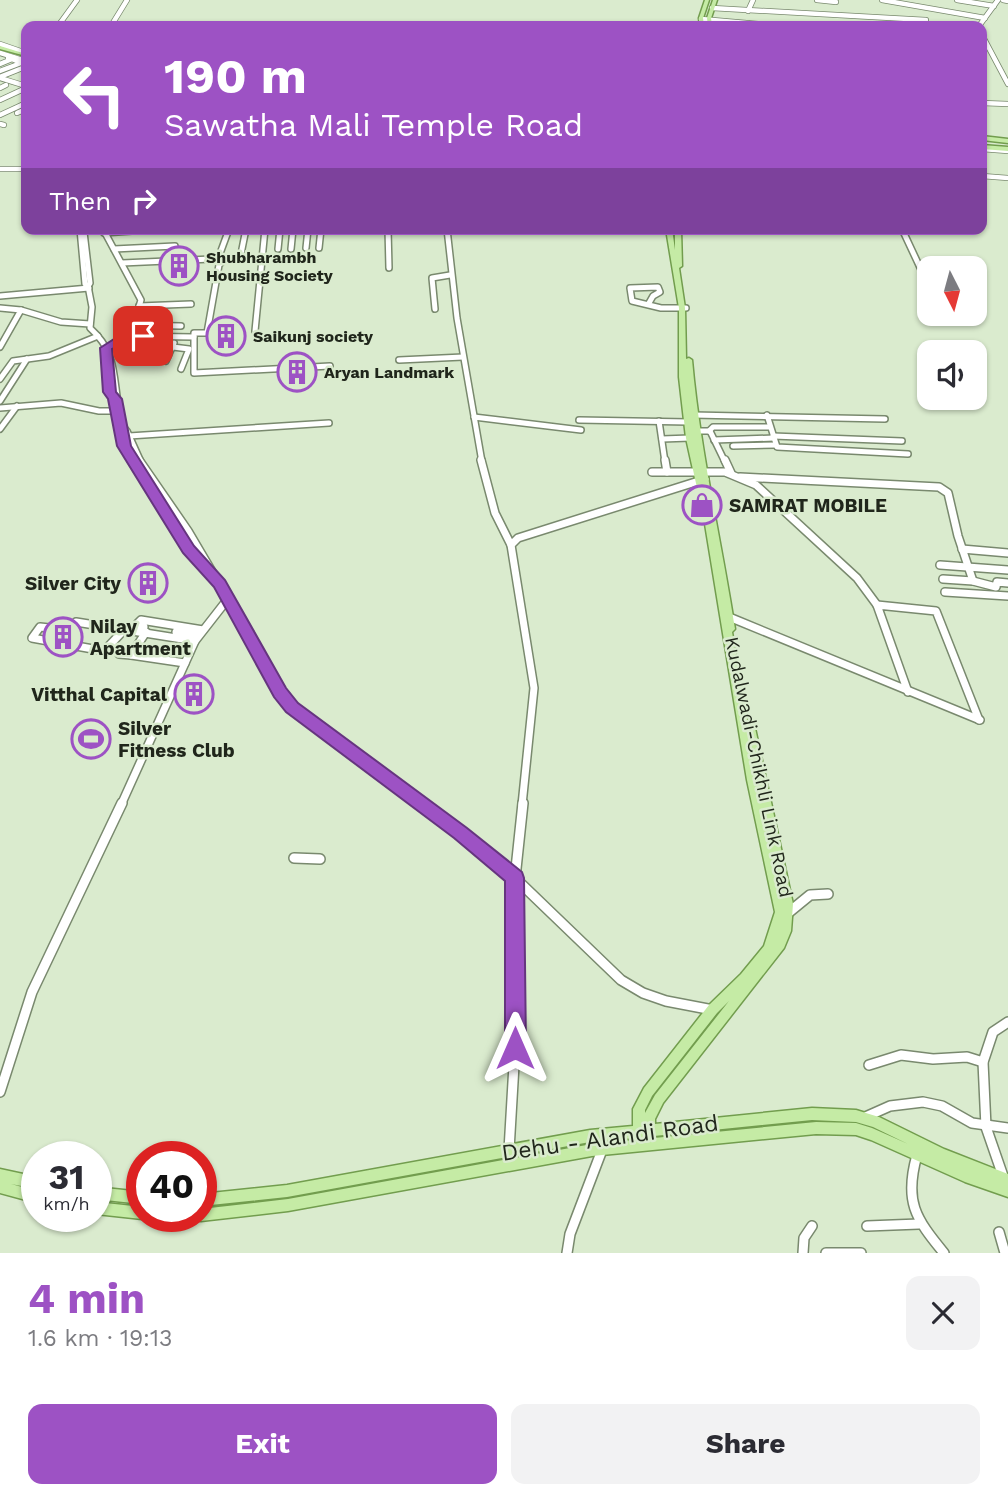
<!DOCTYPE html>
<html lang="en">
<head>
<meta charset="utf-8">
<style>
  body { margin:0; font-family:"Work Sans",sans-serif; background:#f2f2f3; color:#2b2b33; height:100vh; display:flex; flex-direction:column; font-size:26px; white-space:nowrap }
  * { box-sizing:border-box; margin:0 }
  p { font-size:23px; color:#7c7c81 }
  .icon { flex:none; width:38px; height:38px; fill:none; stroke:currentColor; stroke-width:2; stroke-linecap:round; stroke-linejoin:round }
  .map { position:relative; height:1253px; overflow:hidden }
  .drawer { display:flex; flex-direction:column; background:#fff; flex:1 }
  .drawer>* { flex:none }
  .guide { position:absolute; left:21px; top:21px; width:966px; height:214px; border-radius:14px; box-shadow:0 2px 5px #0004; background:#9d52c4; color:#fff; overflow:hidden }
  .needle { width:46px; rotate:174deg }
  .tools { position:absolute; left:917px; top:256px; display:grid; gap:14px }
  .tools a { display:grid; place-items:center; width:70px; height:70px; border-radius:14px; background:#fff; box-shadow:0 2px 5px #0004; font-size:35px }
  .speed { position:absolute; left:21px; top:1141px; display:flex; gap:14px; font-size:35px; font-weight:700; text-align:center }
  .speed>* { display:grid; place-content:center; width:91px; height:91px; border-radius:50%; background:#fff; box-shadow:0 2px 5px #0004; line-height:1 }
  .speed small { font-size:18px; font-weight:400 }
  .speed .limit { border:10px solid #d22; background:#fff; color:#111 }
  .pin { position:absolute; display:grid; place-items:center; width:60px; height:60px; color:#fff; margin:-30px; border-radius:14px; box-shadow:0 4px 10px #0006 }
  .me { position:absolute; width:77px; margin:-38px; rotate:0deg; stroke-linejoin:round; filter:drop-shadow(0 0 5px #0008) }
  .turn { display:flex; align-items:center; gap:24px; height:147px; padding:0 28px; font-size:32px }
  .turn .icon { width:91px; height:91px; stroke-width:2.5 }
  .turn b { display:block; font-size:49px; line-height:60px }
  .then { display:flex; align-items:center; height:66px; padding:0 28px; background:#0003; gap:14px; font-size:26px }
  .round { display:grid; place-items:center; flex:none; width:74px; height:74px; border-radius:14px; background:#f2f2f3 }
  .overview { display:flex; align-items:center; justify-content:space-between; height:119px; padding:0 28px }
  h1 { font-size:42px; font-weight:700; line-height:52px; color:#9d52c4 }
  .primary-button { display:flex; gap:14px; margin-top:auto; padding:14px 28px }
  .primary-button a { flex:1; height:80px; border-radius:14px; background:#9d52c4; color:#fff; font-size:28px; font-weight:700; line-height:80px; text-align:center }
  .primary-button a+a { background:#f2f2f3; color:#2b2b33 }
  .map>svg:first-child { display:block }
</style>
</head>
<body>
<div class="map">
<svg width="1008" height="1253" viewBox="0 0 1008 1253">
  <rect width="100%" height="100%" fill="#daebce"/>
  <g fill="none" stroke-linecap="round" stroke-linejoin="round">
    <g stroke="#79896e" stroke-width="6">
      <g id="minor-far3">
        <polyline points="817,0 836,2"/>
        <polyline points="882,0 985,18"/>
        <polyline points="957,0 994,6"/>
        <polyline points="1003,0 1008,1"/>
        <polyline points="712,8 926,20"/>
        <polyline points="748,11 753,0"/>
        <polyline points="701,19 780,26"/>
        <polyline points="58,26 77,0"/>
        <polyline points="111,26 127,0"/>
        <polyline points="979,26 998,0"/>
        <polyline points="982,35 1008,84"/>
        <polyline points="0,44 26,53"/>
        <polyline points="0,53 26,61"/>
        <polyline points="0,64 12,59 8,58"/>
        <polyline points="0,71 21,63 12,59"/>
        <polyline points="0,77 25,67"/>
        <polyline points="0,78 26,86"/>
        <polyline points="0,88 6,85"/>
        <polyline points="0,100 26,88"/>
        <polyline points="982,103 1008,104"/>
        <polyline points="17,113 26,109"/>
        <polyline points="0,115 26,103"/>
        <polyline points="0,124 4,125"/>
        <polyline points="982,149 1008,151"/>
        <polyline points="0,169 26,169"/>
        <polyline points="982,176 1008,178"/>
      </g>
    </g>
    <g stroke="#79896e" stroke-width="8">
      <g id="minor-far2">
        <path d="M 80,229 L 85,284 L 88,286 L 92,307 L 90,328 C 113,349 113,366 117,396 L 115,399 L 124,446 L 132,462"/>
        <path d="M 103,229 L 141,300 C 135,322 127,338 106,348"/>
        <polyline points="388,229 389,268"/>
        <polyline points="447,229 457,318 482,462"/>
        <polyline points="902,229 924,276"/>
        <polyline points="84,232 90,283 88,286"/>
        <polyline points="104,233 160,229"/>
        <polyline points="306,248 308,229"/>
        <polyline points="319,248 321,229"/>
        <polyline points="114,249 175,246"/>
        <polyline points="278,249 280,229"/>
        <polyline points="291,249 293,229"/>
        <polyline points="218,259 229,229"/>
        <polyline points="122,263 234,258 241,254 246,229"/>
        <polyline points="0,296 89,288"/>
        <polyline points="649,303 653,296 660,292 658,287 630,288 632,301 661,308 686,308"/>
        <polyline points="139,306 191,304"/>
        <polyline points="0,308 21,310 0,347"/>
        <polyline points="435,309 432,278 450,275"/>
        <polyline points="21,310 61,322 90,324"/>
        <polyline points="131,325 181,326"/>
        <polyline points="255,331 265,229"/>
        <polyline points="125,336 194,337 194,333 207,333 219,265 225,259"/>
        <polyline points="194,337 194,373 330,366"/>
        <polyline points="173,347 189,349 181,369"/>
        <polyline points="136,351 143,336"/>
        <polyline points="108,356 107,379 115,399"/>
        <polyline points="151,356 160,336"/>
        <polyline points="399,360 463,357"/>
        <polyline points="166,361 174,343"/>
        <polyline points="0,379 13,361 49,356 98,336"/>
        <polyline points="0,401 27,359"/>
        <polyline points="0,408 61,403 99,411 117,411"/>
        <polyline points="693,415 885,419"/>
        <polyline points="767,415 777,447 908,454"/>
        <polyline points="474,417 581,430"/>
        <polyline points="579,420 688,422"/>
        <polyline points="659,421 665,462"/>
        <polyline points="121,424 127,431 141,462"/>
        <polyline points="0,429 17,406"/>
        <polyline points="696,431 710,431 725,462"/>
        <polyline points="709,431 713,427 770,427"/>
        <polyline points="129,436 329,423"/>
        <polyline points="773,436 902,441"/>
        <polyline points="662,439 690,438"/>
        <polyline points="714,440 774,438"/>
        <polyline points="733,446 776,445"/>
      </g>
    </g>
    <g stroke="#79896e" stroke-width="10">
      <g id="minor-far1">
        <polyline points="131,460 189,550 207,569"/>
        <polyline points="139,460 188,531 260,653 268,672 292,708 423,805"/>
        <polyline points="481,460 495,513 511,545"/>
        <polyline points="665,460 667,472"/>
        <polyline points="725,460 731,473"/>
        <polyline points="652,472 725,472 756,485 857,578 877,605"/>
        <polyline points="740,477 939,487 948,493 958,536 973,581"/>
        <polyline points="962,549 1008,553"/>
        <polyline points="940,565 1008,570"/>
        <polyline points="943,579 973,581 996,587 997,582 1008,583"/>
        <polyline points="945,592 1008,596"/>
        <polyline points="729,617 980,720"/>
        <polyline points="144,627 135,626 141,620 203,630"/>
        <polyline points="125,629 104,651 32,638 40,627 68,630 76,622 195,641"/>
        <polyline points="146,632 131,655 185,663"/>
        <polyline points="176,632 198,635"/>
        <polyline points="119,654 131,655"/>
        <polyline points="908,692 877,605 936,611 979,720"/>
        <polyline points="121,805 195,641 227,600"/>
        <polyline points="522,805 534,688 511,545 518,538 705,479"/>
      </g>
    </g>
    <g stroke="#79896e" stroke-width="12">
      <g id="minor">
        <polyline points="420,803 515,878 621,980 643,993 666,1001 713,1010"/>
        <polyline points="294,858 320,859"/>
        <polyline points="788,913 810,895 828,894"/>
        <polyline points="869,1065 901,1055 933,1059 967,1057 983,1062"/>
        <polyline points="0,1092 32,992 122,803"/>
        <polyline points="863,1118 890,1106 923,1102 942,1106 972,1123 1008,1128"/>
        <polyline points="509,1150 515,1048 515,878 523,803"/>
        <path d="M 917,1155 C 904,1201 915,1218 944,1253"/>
        <polyline points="1004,1179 986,1127 983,1062 993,1032 1008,1022"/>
        <polyline points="867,1226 919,1224"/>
        <polyline points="999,1232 1005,1253"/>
        <polyline points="567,1253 570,1234 602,1150"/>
        <polyline points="803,1253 804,1238 812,1226"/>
        <polyline points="826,1253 861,1253"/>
      </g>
    </g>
    <g stroke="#729d4e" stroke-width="3">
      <g id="major">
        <polygon points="705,0 709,0 703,18 704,26 700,26 699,18"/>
        <polygon points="713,0 717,0 711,18 712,26 708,26 707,18"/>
        <polygon points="0,46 26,54 26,56 0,49"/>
        <polygon points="982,136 1008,139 1008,143 982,140"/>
        <polygon points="982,145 1008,147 1008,151 982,149"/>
        <path d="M 666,229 L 672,229 L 675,250 L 675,229 L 681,229 L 682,266 L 679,268 L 685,308 L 686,359 L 689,358 L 692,360 C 700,451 721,539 735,629 L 732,632 L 748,725 L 753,725 L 755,728 L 793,904 L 791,931 L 784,948 L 663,1103 L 655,1119 L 655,1124 L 812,1108 L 856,1110 L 879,1117 L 944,1149 L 1008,1174 L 1008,1197 L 965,1182 L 871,1140 L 856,1135 L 816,1134 L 592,1156 L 288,1211 L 201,1221 L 196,1220 L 195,1216 L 201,1216 L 201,1209 L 288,1199 L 592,1144 L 634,1140 L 634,1138 L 590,1142 L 287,1197 L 201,1206 L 201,1194 L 287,1185 L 590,1130 L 633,1126 L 633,1109 L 644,1088 L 709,1005 L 741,974 L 764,946 L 775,912 L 747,780 L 705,524 L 686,438 L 679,377 L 679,308 ZM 729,1001 L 655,1095 L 645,1113 L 645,1110 L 652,1096 L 717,1013 ZM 812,1120 L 856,1122 L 873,1127 L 908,1144 L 872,1128 L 856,1123 L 816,1122 L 654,1138 L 654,1136 Z"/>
        <polygon points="0,1169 37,1177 37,1189 11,1184 37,1191 37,1203 0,1193"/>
        <polygon points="96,1187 142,1192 142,1204 96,1199"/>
        <polygon points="96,1202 142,1207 142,1216 147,1216 142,1219 96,1214"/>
      </g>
    </g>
    <use href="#minor-far3" stroke="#fff" stroke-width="4.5"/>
    <use href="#minor-far2" stroke="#fff" stroke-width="5"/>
    <use href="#minor-far1" stroke="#fff" stroke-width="7"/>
    <use href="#minor" stroke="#fff" stroke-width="9"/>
    <use href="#major" fill="#c5eba5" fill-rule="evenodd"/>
  </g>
  <polygon fill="#9d52c4" stroke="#66357f" stroke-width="2" points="125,332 143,332 149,336 143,340 129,339 126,344 112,349 116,392 122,399 131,446 194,546 225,580 286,688 298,703 467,828 522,872 524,878 526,1048 523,1055 515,1058 508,1055 505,1048 505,881 454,838 286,712 274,697 214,587 183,553 117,446 108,399 103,392 100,348"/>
  <defs>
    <g id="building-ring" transform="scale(2.0125)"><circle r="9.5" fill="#daebce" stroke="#9d52c4" stroke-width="1.5"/><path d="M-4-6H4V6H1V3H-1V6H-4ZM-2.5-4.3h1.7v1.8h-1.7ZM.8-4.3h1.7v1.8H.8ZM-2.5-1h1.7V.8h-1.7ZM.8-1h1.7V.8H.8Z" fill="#9d52c4"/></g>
    <g id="shop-ring" transform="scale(2.0125)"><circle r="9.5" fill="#daebce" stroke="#9d52c4" stroke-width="1.5"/><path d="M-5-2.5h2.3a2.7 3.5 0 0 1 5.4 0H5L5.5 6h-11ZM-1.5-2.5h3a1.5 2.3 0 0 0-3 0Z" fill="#9d52c4"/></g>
    <g id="stadium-ring" transform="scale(2.0125)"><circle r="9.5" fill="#daebce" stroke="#9d52c4" stroke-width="1.5"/><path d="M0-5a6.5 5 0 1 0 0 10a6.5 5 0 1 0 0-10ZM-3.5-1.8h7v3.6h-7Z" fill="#9d52c4"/></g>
  </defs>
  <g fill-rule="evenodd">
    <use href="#building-ring" x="179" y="266"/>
    <use href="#building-ring" x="226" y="336"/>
    <use href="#building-ring" x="297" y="372"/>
    <use href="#shop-ring" x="702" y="505"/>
    <use href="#building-ring" x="148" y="583"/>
    <use href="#building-ring" x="63" y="637"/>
    <use href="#building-ring" x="194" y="694"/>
    <use href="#stadium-ring" x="91" y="739"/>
  </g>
  <g text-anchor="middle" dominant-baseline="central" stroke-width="5" stroke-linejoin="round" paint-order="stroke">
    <g font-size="16" font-weight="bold" fill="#20261b" stroke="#daebce" text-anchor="start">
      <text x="206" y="257">Shubharambh<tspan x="206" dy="18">Housing Society</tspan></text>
      <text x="253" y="336">Saikunj society</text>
      <text x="324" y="372">Aryan Landmark</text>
    </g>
    <g font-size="19" font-weight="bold" fill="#20261b" stroke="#daebce" text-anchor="start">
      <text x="729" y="505">SAMRAT MOBILE</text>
      <text x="121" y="583" text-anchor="end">Silver City</text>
      <text x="90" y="626">Nilay<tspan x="90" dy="22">Apartment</tspan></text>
      <text x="167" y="694" text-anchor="end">Vitthal Capital</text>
      <text x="118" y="728">Silver<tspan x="118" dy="22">Fitness Club</tspan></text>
    </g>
    <g font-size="19" fill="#20261b" stroke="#daebce">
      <text transform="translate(759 767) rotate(78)">Kudalwadi-Chikhli Link Road</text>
    </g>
    <g font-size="23" fill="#20261b" stroke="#daebce">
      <text transform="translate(610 1138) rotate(-8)">Dehu - Alandi Road</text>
    </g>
  </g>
</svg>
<div class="tools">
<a><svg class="needle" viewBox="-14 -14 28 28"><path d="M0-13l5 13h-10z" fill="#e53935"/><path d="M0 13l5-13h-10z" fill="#7c7c81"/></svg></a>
<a><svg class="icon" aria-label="sound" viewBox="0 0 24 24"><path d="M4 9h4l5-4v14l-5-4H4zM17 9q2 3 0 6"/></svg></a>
</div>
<div class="speed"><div>31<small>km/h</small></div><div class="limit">40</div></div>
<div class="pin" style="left:143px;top:336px;background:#d93025"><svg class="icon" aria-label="arrive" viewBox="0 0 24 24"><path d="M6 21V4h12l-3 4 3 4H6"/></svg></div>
<svg class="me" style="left:515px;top:1048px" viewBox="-20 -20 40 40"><path d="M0-17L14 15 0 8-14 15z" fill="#9d52c4" stroke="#fff" stroke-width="4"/></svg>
<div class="guide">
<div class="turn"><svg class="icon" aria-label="left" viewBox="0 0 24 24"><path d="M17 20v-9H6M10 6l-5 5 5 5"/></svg><div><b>190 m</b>Sawatha Mali Temple Road</div></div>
<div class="then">Then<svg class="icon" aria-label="right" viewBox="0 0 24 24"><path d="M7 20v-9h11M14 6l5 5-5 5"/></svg></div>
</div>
</div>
<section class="drawer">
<div class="overview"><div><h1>4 min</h1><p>1.6 km · 19:13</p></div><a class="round"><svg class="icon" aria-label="close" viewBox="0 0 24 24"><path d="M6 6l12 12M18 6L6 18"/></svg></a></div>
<div class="primary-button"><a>Exit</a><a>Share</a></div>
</section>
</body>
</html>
